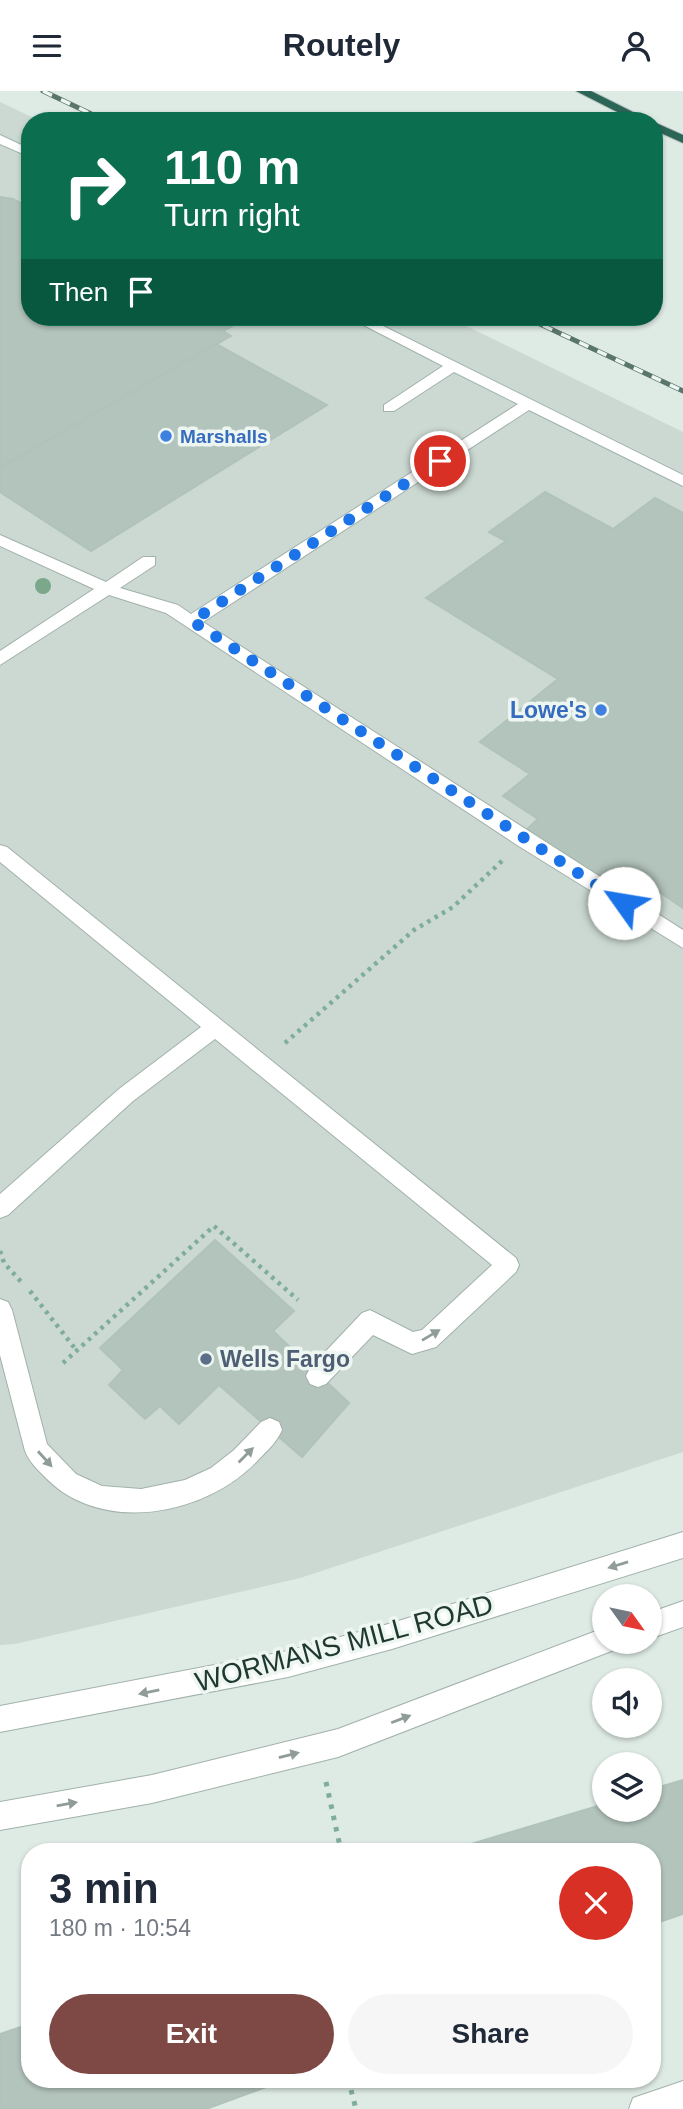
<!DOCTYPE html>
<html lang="en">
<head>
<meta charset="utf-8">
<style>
  body { margin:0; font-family:Helvetica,sans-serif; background:#f6f6f7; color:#1f2937; height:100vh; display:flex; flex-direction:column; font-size:26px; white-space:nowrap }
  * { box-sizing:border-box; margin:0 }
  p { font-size:23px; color:#747a83 }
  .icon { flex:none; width:38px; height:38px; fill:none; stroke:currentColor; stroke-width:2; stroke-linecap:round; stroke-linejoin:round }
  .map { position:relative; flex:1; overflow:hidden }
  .sheet { position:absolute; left:21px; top:1752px; width:640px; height:245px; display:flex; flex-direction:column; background:#fff; border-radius:28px; box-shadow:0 2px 5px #0004 }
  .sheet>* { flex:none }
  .hud { position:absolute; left:21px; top:21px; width:642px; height:214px; border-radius:28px; box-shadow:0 2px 5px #0004; background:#0b6e4f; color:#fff; overflow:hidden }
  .needle { width:46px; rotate:123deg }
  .tools { position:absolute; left:592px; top:1493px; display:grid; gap:14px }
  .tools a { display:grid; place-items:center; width:70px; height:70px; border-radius:50%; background:#fff; box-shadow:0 2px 5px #0004; font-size:35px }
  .pin { position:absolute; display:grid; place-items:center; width:60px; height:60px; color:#fff; margin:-30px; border:4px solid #fff; border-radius:50%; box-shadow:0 2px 7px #0007 }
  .me { position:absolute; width:77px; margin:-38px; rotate:302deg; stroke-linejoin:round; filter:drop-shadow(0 0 5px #0008) }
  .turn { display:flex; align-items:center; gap:24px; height:147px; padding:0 28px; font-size:32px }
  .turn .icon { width:91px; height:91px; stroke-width:2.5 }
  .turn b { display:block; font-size:49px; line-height:60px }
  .then { display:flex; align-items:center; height:66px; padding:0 28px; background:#0003; gap:14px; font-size:26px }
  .round { display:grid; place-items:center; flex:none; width:74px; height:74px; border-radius:37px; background:#f6f6f7 }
  .summary { display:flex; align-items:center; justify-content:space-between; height:119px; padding:0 28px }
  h1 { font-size:42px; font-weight:600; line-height:52px }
  .button { display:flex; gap:14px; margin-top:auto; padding:14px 28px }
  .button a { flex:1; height:80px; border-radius:42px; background:#7e4944; color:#fff; font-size:28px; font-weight:600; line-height:80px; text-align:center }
  .button a+a { background:#f6f6f7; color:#1f2937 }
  header { display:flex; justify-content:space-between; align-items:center; height:91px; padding:0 28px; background:#fff; font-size:32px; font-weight:600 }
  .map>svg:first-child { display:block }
</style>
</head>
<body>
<header><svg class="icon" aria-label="menu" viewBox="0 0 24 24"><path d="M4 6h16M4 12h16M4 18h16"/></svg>Routely<svg class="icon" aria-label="person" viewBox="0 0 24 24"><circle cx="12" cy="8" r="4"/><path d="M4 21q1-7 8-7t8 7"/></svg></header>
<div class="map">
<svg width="683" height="2018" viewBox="0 0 683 2018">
  <rect width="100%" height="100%" fill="#deeae4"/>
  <polygon fill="#ccd9d2" points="0,11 40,30 30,30 30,226 448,226 683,341 683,1361 300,1487 15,1553 0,1554"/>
  <g fill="#b3c4bc" stroke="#b0c3ba" stroke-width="2">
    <polygon points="0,106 13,108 30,117 30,226 249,226 223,240 231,245 0,377"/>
    <polygon points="216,253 327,314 91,460 0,401 0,377"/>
    <polygon points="545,401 613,438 655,407 683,422 683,817 658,800 641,815 526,739 538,728 503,705 530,683 480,651 558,588 426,507 506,450 489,441"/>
    <polygon points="215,1149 294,1220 273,1240 349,1312 302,1366 219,1294 179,1333 160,1315 145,1328 109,1294 123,1279 100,1257"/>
    <polygon points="683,1689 683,1823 653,1833 653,1760 448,1760 604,1713 604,1718 649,1718 649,1699"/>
    <polygon points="30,1933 30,1988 288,1988 206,2018 0,2018 0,1943"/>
  </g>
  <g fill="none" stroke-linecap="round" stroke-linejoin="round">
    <g stroke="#a1b1ab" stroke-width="2">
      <g id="service">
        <polygon points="0,44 30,58 30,66 0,53"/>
        <polygon points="348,226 365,226 683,384 683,395 529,319 203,531 683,839 683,857 517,754 166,522 109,504 0,574 0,560 94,498 0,455 0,444 106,491 143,466 155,466 155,474 120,497 178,514 191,523 518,313 454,281 394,320 384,320 384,314 443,275"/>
        <polygon points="0,754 7,756 516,1167 519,1174 516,1181 436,1256 412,1263 373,1244 326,1293 318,1296 310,1293 306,1285 310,1277 362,1222 370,1219 413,1241 422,1239 492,1174 215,948 133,1010 8,1124 0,1127 0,1103 119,998 201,936 0,771"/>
        <path d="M 0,1208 L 8,1211 L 12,1219 L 47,1353 L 76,1383 L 102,1395 L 141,1398 L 185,1389 L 211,1377 L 234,1359 L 261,1331 L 270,1327 L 279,1331 L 282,1339 C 277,1351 268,1359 259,1368 C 207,1425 100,1445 44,1385 C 36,1377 29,1370 25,1360 L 0,1264 Z"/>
        <polygon points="683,1990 683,2018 629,2018 633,2007"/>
      </g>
    </g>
    <g stroke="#a1b1ab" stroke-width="2">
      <g id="tertiary">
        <polygon points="683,1441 683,1467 392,1558 288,1586 0,1641 0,1615 288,1560 392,1532"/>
        <polygon points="683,1510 683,1536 649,1548 649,1522"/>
        <polygon points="604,1537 604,1550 618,1550 614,1559 338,1666 152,1712 0,1739 0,1711 152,1684 338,1638"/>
      </g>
    </g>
    <g stroke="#bcc4c1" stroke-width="2">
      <g id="motorway">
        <polygon points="576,0 591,0 651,30 635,30"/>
        <polygon points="654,31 683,44 683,52 654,39"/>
      </g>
    </g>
    <g stroke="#7ead9c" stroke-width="4.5" stroke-dasharray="3.5 5" stroke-linecap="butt">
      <polyline points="285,952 414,839 453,816 503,769"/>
      <polyline points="0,1160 4,1172 24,1194"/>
      <polyline points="30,1200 77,1260"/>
      <polyline points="63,1272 214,1135 298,1209"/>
    </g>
    <g stroke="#7ead9c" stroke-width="5" stroke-dasharray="4.5 7" stroke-linecap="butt">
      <polyline points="326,1691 341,1760"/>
      <polyline points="348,1988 356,2018"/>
    </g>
    <use href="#service" fill="#fff" fill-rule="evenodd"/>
    <use href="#tertiary" fill="#fff" fill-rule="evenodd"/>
    <use href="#motorway" fill="#2b6556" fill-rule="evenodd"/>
    <g stroke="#59756c" stroke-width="5">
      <g id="rail">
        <polyline points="43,0 106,30"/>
        <polyline points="525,226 683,300"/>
      </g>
    </g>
    <use href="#rail" stroke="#eef6f2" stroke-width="3.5" stroke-dasharray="10" stroke-linecap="butt"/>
  </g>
  <circle fill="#7ba78a" cx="43" cy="495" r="8"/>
  <defs><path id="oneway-solid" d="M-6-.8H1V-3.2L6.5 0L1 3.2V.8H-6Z" transform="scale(1.75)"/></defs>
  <g fill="#8f9c98">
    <use href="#oneway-solid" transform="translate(431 1244) rotate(-31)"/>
    <use href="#oneway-solid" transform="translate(246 1364) rotate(-45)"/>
    <use href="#oneway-solid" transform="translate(45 1368) rotate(48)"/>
    <use href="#oneway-solid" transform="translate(618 1474) rotate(163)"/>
    <use href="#oneway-solid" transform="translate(149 1601) rotate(169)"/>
    <use href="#oneway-solid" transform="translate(401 1628) rotate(-21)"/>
    <use href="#oneway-solid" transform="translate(289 1664) rotate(-14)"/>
    <use href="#oneway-solid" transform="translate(67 1713) rotate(-10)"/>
  </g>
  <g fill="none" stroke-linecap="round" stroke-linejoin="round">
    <polyline stroke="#1a73e8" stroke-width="12" stroke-dasharray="0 21.6" points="440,370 192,530 624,812"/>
  </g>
  <g fill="#3f7fe0" stroke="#eef6f2" stroke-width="2.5">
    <circle cx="166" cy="345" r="7"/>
    <circle cx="601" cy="619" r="7"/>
  </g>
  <circle fill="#5c6f8a" stroke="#eef6f2" stroke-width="2.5" cx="206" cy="1268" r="7"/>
  <g text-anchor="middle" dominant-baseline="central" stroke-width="7" stroke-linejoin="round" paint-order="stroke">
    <g font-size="19" font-weight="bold" fill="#366cbe" stroke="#eef6f2" text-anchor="start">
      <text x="180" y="345">Marshalls</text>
    </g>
    <g font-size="23" font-weight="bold" fill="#366cbe" stroke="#eef6f2" text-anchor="end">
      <text x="587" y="619">Lowe's</text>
    </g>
    <g font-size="23" font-weight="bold" fill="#4e5e75" stroke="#eef6f2" text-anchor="start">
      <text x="220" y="1268">Wells Fargo</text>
    </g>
    <g font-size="28" fill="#1f3931" stroke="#eef6f2">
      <text transform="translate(344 1552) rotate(-15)">WORMANS MILL ROAD</text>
    </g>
  </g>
</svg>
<div class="tools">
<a><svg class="needle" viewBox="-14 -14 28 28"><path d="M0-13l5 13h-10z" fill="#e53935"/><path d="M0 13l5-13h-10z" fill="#747a83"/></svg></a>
<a><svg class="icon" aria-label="sound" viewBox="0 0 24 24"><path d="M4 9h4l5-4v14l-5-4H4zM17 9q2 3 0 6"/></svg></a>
<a><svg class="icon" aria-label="layers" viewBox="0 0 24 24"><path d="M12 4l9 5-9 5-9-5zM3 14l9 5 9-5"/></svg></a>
</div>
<div class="pin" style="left:440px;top:370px;background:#d93025"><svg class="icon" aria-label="arrive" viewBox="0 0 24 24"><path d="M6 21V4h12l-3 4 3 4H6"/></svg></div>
<svg class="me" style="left:624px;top:812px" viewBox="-20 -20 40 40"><circle r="19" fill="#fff"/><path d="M0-13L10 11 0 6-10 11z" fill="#1a73e8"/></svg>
<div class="hud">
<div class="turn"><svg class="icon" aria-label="right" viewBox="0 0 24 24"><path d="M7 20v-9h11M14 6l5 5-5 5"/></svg><div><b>110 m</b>Turn right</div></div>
<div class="then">Then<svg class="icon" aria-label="arrive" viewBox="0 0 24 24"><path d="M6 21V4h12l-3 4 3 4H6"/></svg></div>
</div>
<section class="sheet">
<div class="summary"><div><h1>3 min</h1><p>180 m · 10:54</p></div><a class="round" style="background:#d93025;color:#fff"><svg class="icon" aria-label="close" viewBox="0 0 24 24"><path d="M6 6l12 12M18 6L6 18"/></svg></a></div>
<div class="button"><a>Exit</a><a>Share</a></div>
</section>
</div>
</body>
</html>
